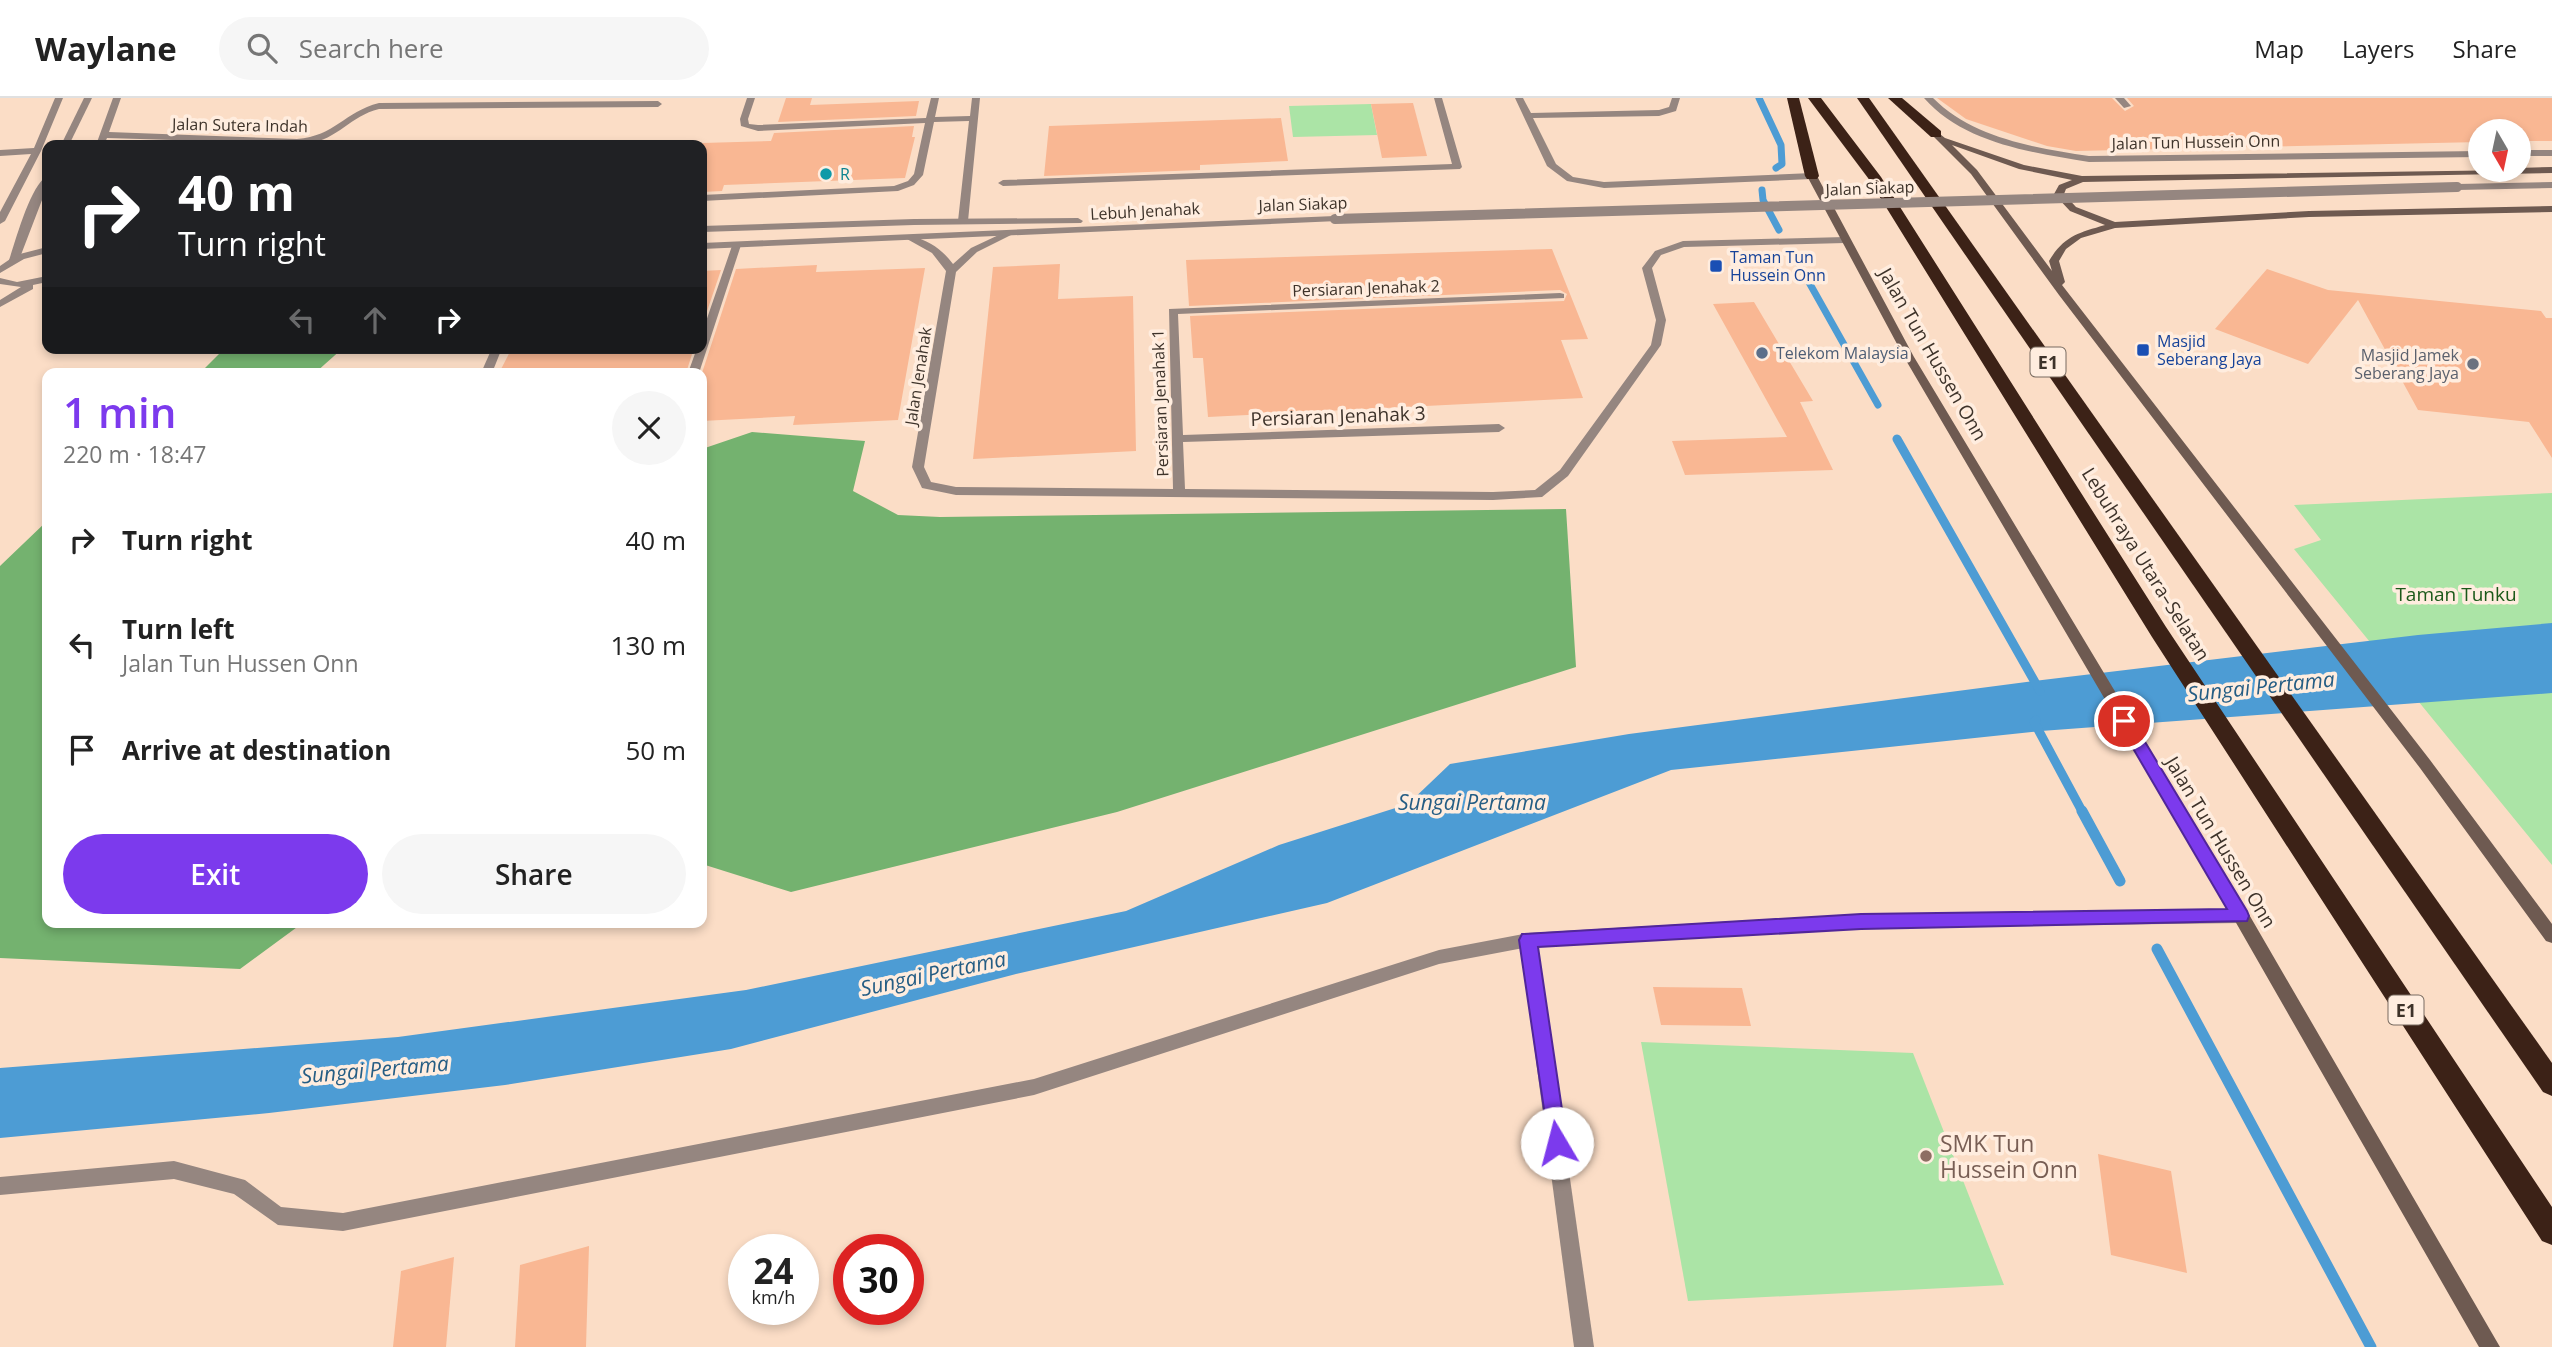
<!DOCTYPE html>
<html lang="en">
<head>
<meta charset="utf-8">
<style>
  body { margin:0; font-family:"Open Sans",sans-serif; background:#f6f6f6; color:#222; height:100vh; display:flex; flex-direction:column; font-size:26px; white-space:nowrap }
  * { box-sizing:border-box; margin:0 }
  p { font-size:23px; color:#767676 }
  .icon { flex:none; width:38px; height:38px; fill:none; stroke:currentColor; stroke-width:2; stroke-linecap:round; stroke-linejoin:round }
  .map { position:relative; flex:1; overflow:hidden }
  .sheet { position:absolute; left:42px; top:270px; width:665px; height:560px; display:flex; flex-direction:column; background:#fff; border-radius:14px; box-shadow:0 4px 10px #0003 }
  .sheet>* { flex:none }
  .banner { position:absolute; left:42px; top:42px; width:665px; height:214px; border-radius:14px; box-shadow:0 4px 10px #0003; background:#202124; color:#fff; overflow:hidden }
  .needle { width:46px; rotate:171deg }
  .controls { position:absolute; left:2468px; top:21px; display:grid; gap:14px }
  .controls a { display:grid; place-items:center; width:63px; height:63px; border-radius:50%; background:#fff; box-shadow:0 4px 10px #0003; font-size:35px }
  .speed { position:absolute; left:728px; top:1136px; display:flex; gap:14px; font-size:35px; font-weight:700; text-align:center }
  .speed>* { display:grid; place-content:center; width:91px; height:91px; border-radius:50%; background:#fff; box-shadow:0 4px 10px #0003; line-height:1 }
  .speed small { font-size:18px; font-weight:400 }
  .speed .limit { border:10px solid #d22; background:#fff; color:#111 }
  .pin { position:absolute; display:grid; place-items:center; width:60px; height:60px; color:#fff; margin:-30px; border:4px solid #fff; border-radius:50%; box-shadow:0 2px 7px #0007 }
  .me { position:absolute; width:77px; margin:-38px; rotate:352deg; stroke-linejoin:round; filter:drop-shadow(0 0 5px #0008) }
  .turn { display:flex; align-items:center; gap:24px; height:147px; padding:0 21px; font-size:32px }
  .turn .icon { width:91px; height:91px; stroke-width:2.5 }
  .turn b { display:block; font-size:49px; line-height:60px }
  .lanes { display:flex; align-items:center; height:66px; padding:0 21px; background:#0003; justify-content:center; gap:35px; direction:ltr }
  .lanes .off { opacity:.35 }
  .round { display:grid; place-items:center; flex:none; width:74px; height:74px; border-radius:37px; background:#f6f6f6 }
  .head { display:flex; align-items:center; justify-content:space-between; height:119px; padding:0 21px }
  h1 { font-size:42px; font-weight:600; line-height:52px; color:#7c3aed }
  .cta { display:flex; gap:14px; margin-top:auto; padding:14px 21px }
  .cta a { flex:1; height:80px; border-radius:42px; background:#7c3aed; color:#fff; font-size:28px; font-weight:600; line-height:80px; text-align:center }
  .cta a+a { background:#f6f6f6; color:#222 }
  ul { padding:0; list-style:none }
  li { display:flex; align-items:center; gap:21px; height:105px; padding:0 21px }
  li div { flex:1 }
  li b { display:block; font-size:26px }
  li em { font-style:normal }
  header { display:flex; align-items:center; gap:42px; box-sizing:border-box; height:98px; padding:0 35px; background:#fff; border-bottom:2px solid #e0e0e0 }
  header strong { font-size:33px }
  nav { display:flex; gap:38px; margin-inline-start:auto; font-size:24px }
  .search { width:490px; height:63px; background:#f6f6f6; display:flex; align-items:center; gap:18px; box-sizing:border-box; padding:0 24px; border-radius:38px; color:#767676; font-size:26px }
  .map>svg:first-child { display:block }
</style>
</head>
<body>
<header>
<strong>Waylane</strong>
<div class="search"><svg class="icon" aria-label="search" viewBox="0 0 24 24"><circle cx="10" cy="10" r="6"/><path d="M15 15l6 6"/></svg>Search here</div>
<nav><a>Map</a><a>Layers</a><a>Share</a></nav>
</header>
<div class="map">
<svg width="2552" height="1249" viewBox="0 0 2552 1249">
  <rect width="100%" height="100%" fill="#fbddc6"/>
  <g fill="#abe4a6">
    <polygon points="1371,6 1377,37 1293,39 1289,8"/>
    <polygon points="2552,395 2552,767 2294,451 2321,442 2294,407"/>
    <polygon points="1641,944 1913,955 2004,1187 1688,1203"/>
  </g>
  <g fill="#74b26f">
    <polygon points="225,250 343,250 315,275 200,275"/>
    <polygon points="752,334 865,343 853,393 898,417 940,419 1566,411 1576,569 1117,714 791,794 702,766 702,351"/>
    <polygon points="47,423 47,824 304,824 240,871 0,860 0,468"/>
  </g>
  <polygon fill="#4d9cd4" points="2552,525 2552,595 2041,633 1671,672 1327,805 1016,876 731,951 505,987 269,1015 0,1040 0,970 398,939 746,892 1126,813 1279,747 1408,706 1450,666 1629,636 2034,583 2418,537"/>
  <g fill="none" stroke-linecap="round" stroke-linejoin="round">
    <g stroke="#4d9cd4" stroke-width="7">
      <polyline points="1759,0 1781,47 1782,66 1776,70"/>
      <polyline points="1762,92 1763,102 1779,132"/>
      <polyline points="1797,163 1878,307"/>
    </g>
    <g stroke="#4d9cd4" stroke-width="9">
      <polyline points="1897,341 2040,593"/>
      <polyline points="2036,622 2034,624 2083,715"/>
    </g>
    <g stroke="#4d9cd4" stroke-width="11">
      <polyline points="2082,713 2120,783"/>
      <polyline points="2157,851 2371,1249"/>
    </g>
  </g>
  <g fill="#f9b793">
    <polygon points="786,0 812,0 810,7 919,3 916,18 778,24"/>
    <polygon points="1937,0 2112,0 2125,13 2134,8 2127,0 2552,0 2552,43 2518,43 2518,33 2480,33 2480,44 2076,53 2047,48 1966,21"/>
    <polygon points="1413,5 1427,58 1382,60 1371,6"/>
    <polygon points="1281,20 1288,63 1200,67 1200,72 1044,78 1049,28"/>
    <polygon points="914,28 912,39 915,39 905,80 724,87 722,93 702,94 702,45 771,43 774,35"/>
    <polygon points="1552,151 1588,241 1561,242 1583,300 1208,319 1203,260 1193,260 1190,218 1564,203 1567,196 1560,192 1189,208 1186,162"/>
    <polygon points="1060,166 1058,201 1133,198 1136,353 973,361 993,169"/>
    <polygon points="817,167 816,174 925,170 898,322 793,327 795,318 702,323 702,275 736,171"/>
    <polygon points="2267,171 2328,192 2541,213 2546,220 2552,220 2552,360 2529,324 2418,312 2358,202 2308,266 2215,231"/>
    <polygon points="721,172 702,228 702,173"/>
    <polygon points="1754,204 1813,303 1800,304 1833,372 1685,377 1672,343 1787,339 1713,206"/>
    <polygon points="512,250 694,250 686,275 499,275"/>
    <polygon points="1653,889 1742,890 1751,928 1661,927"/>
    <polygon points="2098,1056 2171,1073 2187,1175 2111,1157"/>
    <polygon points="589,1148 586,1249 515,1249 520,1167"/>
    <polygon points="454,1159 446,1249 393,1249 401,1173"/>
  </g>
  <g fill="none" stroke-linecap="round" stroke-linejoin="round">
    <g fill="#958680" fill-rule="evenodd">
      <polygon points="55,0 63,0 41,53 5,123 0,126 0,114 31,56 0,58 0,52 34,50"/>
      <polygon points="84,0 92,0 69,47 61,47"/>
      <path d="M 113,0 L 121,0 L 109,34 L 297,41 C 335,38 344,14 379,5 L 658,3 L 662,6 L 658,9 L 379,11 C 350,18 339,41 307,46 L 107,40 L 104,47 L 96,47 Z"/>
      <polygon points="747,0 755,0 748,21 749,26 758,27 926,20 931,0 939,0 935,19 970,18 972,0 980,0 968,123 963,126 958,123 969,23 934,24 923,77 914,87 898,93 702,103 702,97 894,88 908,83 914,76 925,25 758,33 741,28 740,21"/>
      <polygon points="1434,0 1442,0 1462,69 1460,71 1003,88 998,85 1003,82 1452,66"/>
      <polygon points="1515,0 1523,0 1531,15 1659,12 1669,9 1672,0 1680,0 1676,13 1659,18 1533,20 1556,66 1573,79 1604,84 1812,75 1817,78 1812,81 1604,90 1567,83 1547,68"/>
      <path d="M 1924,0 L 1933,0 C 1973,40 2035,50 2089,58 L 2480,53 L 2480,59 L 2089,64 C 2033,55 1963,45 1924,0 Z"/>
      <polygon points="2115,0 2124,0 2131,8 2124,10"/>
      <rect x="2518" y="52" width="34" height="6"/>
      <path d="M 47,78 L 47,89 L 19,162 L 10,164 L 9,162 C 16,142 30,88 47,78 Z"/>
      <path d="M 1005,134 L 1013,136 L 977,154 L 956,174 L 924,369 L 931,384 L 956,389 L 1173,391 L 1169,211 L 1560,195 L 1564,196 L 1564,200 L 1178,216 L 1183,337 L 1499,326 L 1505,330 L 1499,334 L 1183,344 L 1185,391 L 1493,394 L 1535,392 L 1560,372 L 1651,247 L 1656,222 L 1642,170 L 1655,153 L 1683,143 L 1845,139 L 1850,142 L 1845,145 L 1684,149 L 1661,157 L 1652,170 L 1666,222 L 1661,247 L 1568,378 L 1542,399 L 1493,402 L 956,397 L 922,390 L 912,369 L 946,173 L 932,155 L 907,141 L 912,138 C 929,143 942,151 953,166 L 971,150 Z"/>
      <polygon points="733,145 741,147 699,275 688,275 697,250 702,250 702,235"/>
      <polygon points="492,250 502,250 492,275 481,275"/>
      <polygon points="1528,835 1534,837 1536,842 1594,1249 1574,1249 1520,842 1522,837"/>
    </g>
    <g fill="#958680" fill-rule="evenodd">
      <polygon points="2552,84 2552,90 2457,92 2452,89 2457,86"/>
      <polygon points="1335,118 1338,119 1338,123 702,151 702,145"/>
      <polygon points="1078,120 1083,123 1081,125 914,127 702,134 702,128 914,121"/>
      <polygon points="47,149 47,155 24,161 0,175 0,168 16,157"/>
      <polygon points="47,178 47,184 33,187 33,191 0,209 0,202 21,189 0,186 0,180 17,184"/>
      <polygon points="2241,811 2247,813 2249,818 2247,823 2241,825 1861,830 1528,849 1439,866 1034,997 343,1133 278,1127 234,1096 174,1081 0,1097 0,1079 174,1063 245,1082 281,1109 343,1115 1034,981 1439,852 1528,835 1861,816"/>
    </g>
    <g fill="#6e5a51" fill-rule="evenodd">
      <path d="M 1936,33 L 1945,40 L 2024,67 L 2082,78 L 2518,72 L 2518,70 L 2552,69 L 2552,75 L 2083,84 L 2066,91 L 2064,96 L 2076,109 L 2115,124 L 2309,113 L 2552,108 L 2552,114 L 2309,119 L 2115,130 L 2081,140 L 2066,151 L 2059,163 L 2065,184 L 2062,187 L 2430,662 L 2552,826 L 2552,845 L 2546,843 L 2420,670 L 2059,197 L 1971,76 L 1933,38 L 1932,36 ZM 1952,47 L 2019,71 L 2072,82 L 2059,87 L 2054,96 L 2056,98 L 2070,113 L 2105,127 C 2078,135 2064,138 2049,163 L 2052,173 L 1977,72 Z"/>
      <polygon points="1809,76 1817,78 1914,259 2247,813 2500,1249 2479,1249 2235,823 1904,259 1807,78"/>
    </g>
    <g fill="#3c2217" fill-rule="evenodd">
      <polygon points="1787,0 1799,0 1819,78 1817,81 1807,81 1805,78"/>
      <polygon points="1808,0 1821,0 1881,79 2166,529 2552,1109 2552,1147 2542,1143 2152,539 1868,80"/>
      <polygon points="1857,0 1869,0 2552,965 2552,998 2543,994"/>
      <polygon points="1888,0 1902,0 1941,33 1941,39 1931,39"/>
    </g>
    <polyline stroke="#958680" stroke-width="10" points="1335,121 2457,89"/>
  </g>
  <polygon fill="#7c3aed" stroke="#51269a" stroke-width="2" points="2124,617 2130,619 2247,813 2249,818 2247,823 1861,831 1538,849 1567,1045 1564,1052 1557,1054 1550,1052 1519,842 1522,836 1861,816 2227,811 2117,623"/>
  <circle fill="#0f9aa8" stroke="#ffeddf" stroke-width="2.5" cx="826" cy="76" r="7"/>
  <g fill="#1a4fb4" stroke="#ffeddf" stroke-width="2.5">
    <rect x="1709" y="161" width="14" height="14" rx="3.5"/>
    <rect x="2136" y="245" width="14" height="14" rx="3.5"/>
  </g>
  <circle fill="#5c6f8a" stroke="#ffeddf" stroke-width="2.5" cx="1762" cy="255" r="7"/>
  <circle fill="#6b7280" stroke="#ffeddf" stroke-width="2.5" cx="2473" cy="266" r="7"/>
  <circle fill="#8d6e63" stroke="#ffeddf" stroke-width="2.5" cx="1926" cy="1058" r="7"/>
  <g text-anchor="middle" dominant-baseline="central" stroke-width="7" stroke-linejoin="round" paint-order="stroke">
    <g font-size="16" fill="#3e332a" stroke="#ffeddf">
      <text transform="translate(240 27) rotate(1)">Jalan Sutera Indah</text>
      <text transform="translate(2196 44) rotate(-1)">Jalan Tun Hussein Onn</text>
      <text transform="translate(1870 90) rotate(-2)">Jalan Siakap</text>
      <text transform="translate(1303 106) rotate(-2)">Jalan Siakap</text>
      <text transform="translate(1145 113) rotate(-3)">Lebuh Jenahak</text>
      <text transform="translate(1366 190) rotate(-2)">Persiaran Jenahak 2</text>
      <text transform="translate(918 278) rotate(-81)">Jalan Jenahak</text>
      <text transform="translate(1160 305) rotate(-92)">Persiaran Jenahak 1</text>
    </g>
    <g font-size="16" fill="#0d838f" stroke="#ffeddf" text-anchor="start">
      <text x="840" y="76">R</text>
    </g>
    <g font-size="16" fill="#164399" stroke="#ffeddf" text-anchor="start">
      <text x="1730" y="159">Taman Tun<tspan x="1730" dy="18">Hussein Onn</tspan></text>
      <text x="2157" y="243">Masjid<tspan x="2157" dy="18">Seberang Jaya</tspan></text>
    </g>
    <g font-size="16" fill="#4e5e75" stroke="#ffeddf" text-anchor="start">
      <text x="1776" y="255">Telekom Malaysia</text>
    </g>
    <g font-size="16" fill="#5b616d" stroke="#ffeddf" text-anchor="end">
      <text x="2459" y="257">Masjid Jamek<tspan x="2459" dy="18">Seberang Jaya</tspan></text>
    </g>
    <g fill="#ffeddf" stroke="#786b60" stroke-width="2">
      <rect x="2030.5" y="249.5" width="35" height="29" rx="5"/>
      <rect x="2388.5" y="897.5" width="35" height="29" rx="5"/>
    </g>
    <g font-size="18" font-weight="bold" fill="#3e332a">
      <text x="2048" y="264">E1</text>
      <text x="2406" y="912">E1</text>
    </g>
    <g font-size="19" fill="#3e332a" stroke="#ffeddf">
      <text transform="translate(1933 256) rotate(60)">Jalan Tun Hussen Onn</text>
      <text transform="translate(1338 318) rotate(-2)">Persiaran Jenahak 3</text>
      <text transform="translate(2146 466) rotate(58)">Lebuhraya Utara–Selatan</text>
      <text transform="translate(2221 744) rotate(59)">Jalan Tun Hussen Onn</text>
    </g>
    <g font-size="19" fill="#1b5919" stroke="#ffeddf">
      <text x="2456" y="496">Taman Tunku</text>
    </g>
    <g font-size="21" font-style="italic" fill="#255d84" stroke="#ffeddf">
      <text transform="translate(2261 588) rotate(-6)">Sungai Pertama</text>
      <text x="1472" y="704">Sungai Pertama</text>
      <text transform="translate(933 875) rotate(-12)">Sungai Pertama</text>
      <text transform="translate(375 971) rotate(-5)">Sungai Pertama</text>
    </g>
    <g font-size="23" fill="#785e54" stroke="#ffeddf" text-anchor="start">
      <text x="1940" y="1045">SMK Tun<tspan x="1940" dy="26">Hussein Onn</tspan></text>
    </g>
  </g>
</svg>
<div class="controls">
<a><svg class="needle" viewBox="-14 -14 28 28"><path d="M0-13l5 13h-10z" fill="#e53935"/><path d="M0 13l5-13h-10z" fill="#767676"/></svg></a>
</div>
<div class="speed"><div>24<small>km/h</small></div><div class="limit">30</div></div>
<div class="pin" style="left:2124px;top:623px;background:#d93025"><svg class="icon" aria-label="arrive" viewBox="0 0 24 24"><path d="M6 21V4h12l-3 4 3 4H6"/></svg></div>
<svg class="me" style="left:1557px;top:1045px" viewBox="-20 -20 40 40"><circle r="19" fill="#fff"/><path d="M0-13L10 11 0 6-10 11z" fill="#7c3aed"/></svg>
<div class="banner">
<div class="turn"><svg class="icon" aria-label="right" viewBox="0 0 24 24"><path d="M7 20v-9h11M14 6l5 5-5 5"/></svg><div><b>40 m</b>Turn right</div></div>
<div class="lanes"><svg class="icon off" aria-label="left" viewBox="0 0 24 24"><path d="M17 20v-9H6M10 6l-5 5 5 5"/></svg><svg class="icon off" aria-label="ahead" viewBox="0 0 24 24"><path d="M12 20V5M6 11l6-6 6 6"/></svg><svg class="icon" aria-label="right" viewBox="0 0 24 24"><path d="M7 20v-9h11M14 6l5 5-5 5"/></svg></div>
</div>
<section class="sheet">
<div class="head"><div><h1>1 min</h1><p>220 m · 18:47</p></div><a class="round"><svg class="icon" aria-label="close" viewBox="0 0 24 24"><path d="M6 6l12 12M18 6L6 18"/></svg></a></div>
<ul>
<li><svg class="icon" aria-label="right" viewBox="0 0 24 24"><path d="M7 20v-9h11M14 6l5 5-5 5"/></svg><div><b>Turn right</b></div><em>40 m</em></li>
<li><svg class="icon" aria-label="left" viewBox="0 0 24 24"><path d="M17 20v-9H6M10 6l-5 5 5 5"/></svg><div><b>Turn left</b><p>Jalan Tun Hussen Onn</p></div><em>130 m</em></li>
<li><svg class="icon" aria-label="arrive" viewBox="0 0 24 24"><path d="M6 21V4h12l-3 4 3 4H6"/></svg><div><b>Arrive at destination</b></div><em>50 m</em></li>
</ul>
<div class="cta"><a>Exit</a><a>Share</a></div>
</section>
</div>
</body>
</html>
